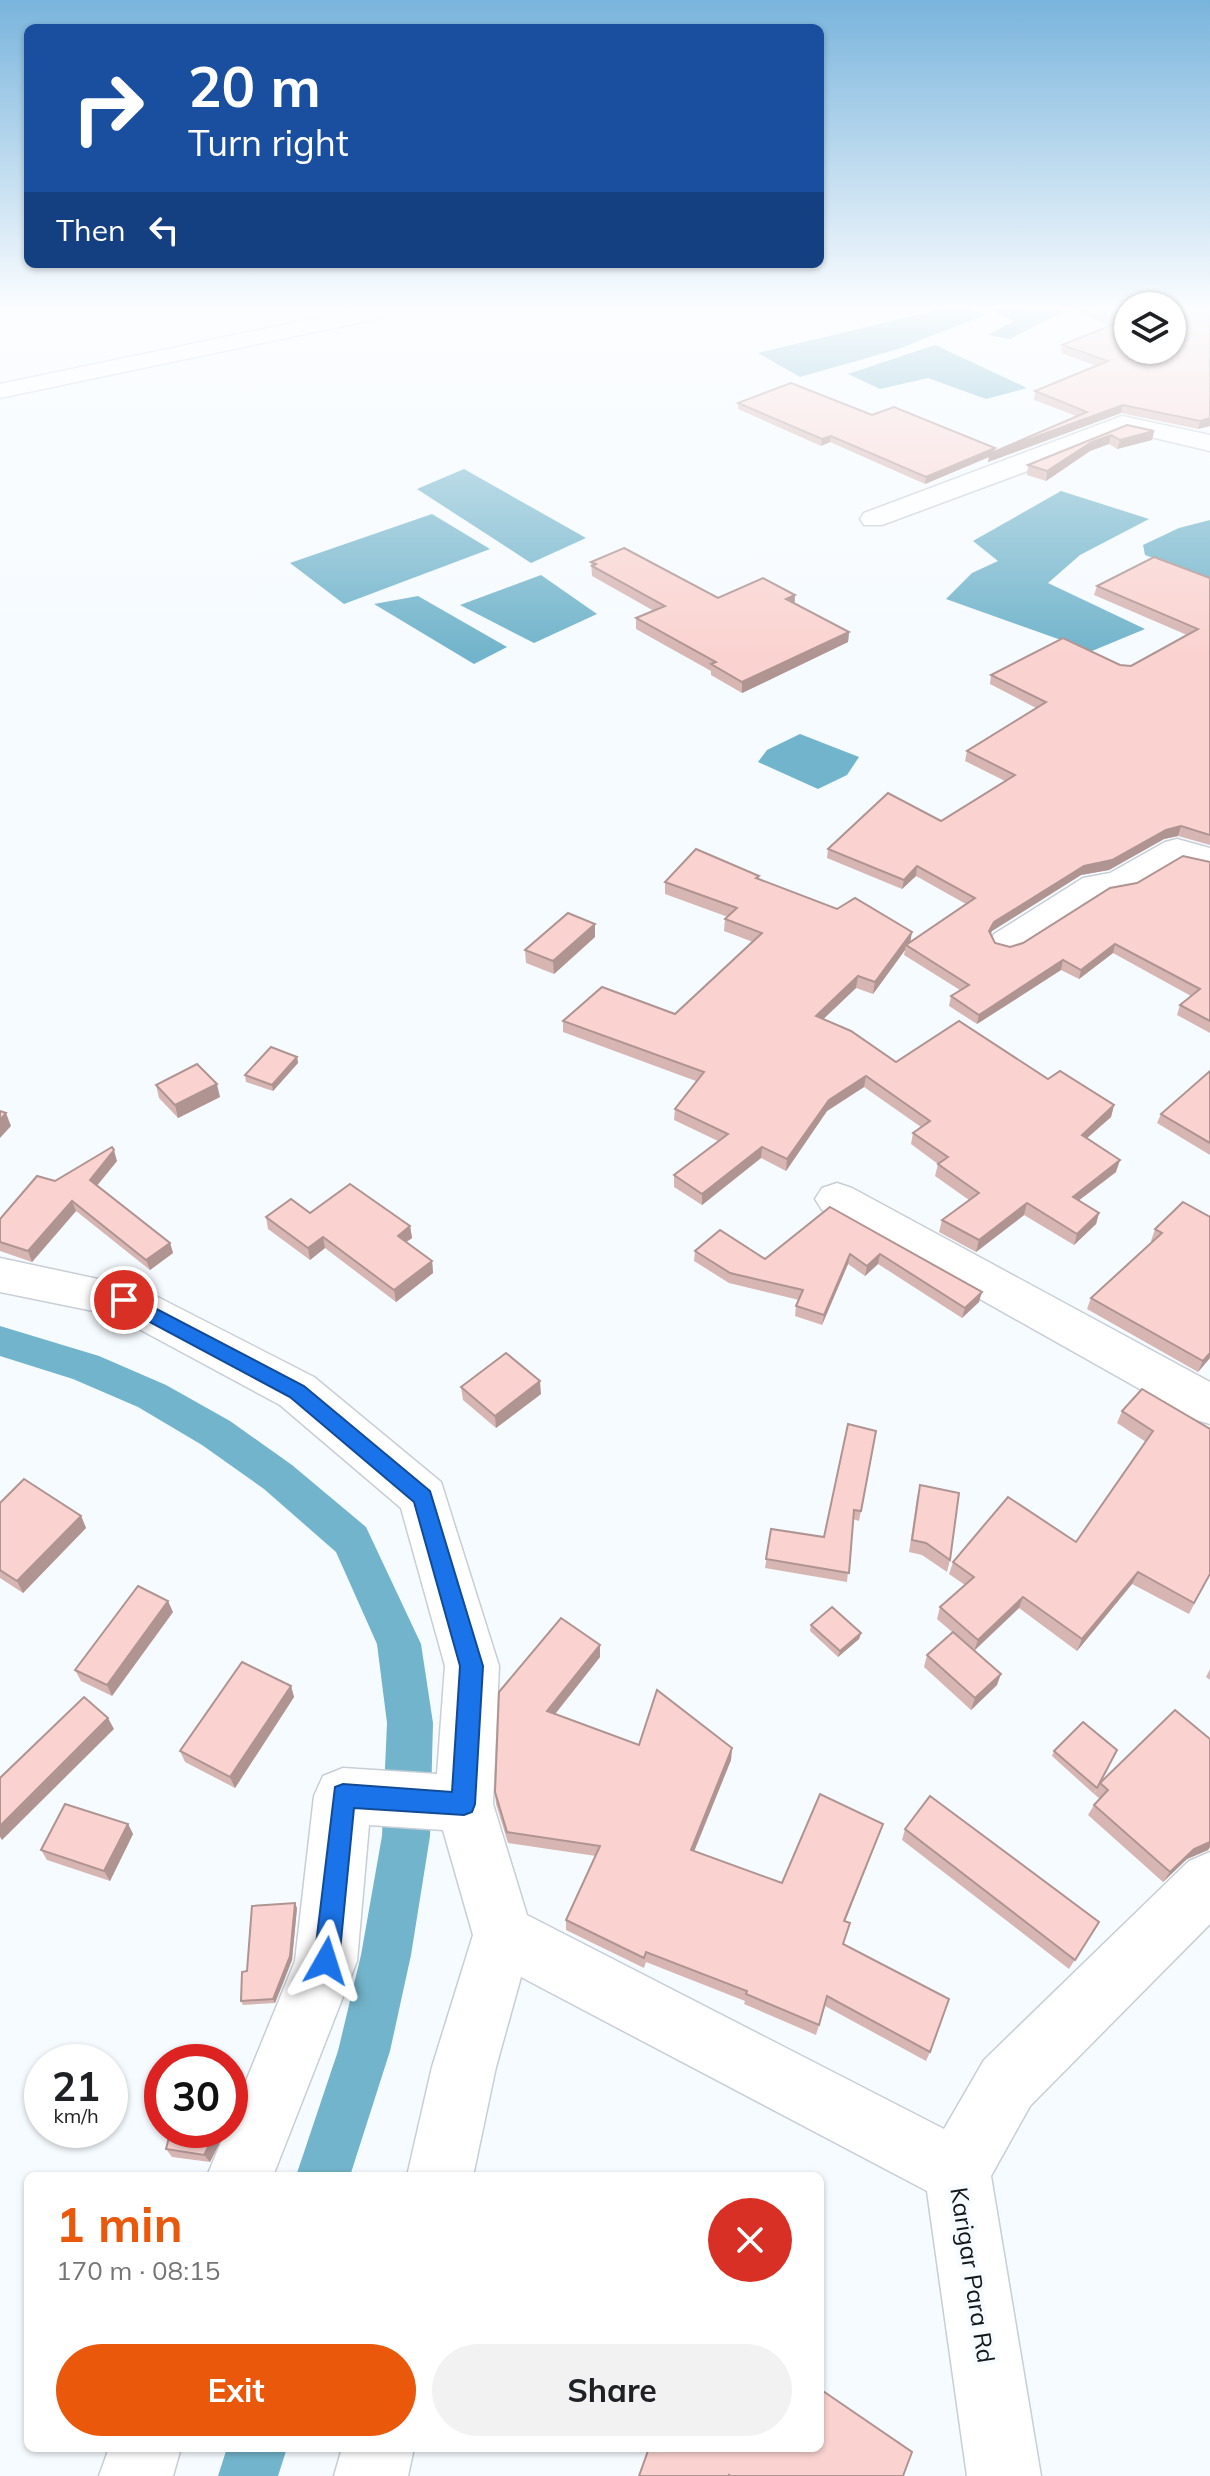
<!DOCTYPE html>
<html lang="en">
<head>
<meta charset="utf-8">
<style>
  body { margin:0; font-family:Mulish,sans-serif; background:#f2f2f2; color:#202124; height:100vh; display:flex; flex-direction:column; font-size:30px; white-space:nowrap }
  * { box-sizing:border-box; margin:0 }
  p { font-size:26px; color:#757577 }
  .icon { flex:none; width:44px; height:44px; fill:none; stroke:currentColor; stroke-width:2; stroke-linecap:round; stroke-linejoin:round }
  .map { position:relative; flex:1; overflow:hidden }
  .side { position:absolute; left:24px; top:2172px; width:800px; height:280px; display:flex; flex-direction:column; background:#fff; border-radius:12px; box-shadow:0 2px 6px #0004 }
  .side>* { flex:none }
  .top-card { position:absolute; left:24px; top:24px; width:800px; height:244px; border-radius:12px; box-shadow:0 2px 6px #0004; background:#1a4fa0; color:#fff; overflow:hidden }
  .tools { position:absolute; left:1114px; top:292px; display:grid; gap:16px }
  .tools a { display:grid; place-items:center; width:72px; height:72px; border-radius:50%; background:#fff; box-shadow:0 2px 6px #0004; font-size:40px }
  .speed { position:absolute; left:24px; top:2044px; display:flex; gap:16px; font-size:40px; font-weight:700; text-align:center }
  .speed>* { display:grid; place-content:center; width:104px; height:104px; border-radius:50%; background:#fff; box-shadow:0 2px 6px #0004; line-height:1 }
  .speed small { font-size:20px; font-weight:400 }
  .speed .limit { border:12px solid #d22; background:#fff; color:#111 }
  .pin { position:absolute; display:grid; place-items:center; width:68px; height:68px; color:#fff; margin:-34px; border:4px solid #fff; border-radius:50%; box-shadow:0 2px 8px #0007 }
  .me { position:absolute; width:88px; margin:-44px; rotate:6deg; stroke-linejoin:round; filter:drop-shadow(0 0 6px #0008) }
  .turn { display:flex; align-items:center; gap:28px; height:168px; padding:0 32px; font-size:36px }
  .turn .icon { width:104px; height:104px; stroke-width:2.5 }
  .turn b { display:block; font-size:56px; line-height:68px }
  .then { display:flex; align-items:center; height:76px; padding:0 32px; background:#0003; gap:16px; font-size:30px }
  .round { display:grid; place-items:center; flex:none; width:84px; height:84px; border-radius:42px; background:#f2f2f2 }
  .overview { display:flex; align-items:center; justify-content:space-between; height:136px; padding:0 32px }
  h1 { font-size:48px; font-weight:700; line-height:60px; color:#ea580c }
  .button { display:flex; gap:16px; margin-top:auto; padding:16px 32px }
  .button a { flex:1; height:92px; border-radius:48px; background:#ea580c; color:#fff; font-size:32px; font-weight:700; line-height:92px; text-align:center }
  .button a+a { background:#f2f2f2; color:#202124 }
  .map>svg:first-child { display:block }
</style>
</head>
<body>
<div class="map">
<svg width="1210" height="2476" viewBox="0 0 1210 2476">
  <rect width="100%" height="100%" fill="#f6fbff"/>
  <g fill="#72b4cb">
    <polygon points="950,307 967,307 985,315 898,349 800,377 758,353"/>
    <polygon points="987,307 1051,307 1063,311 1010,339 988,335 1014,321"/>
    <polygon points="935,345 1027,388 986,399 928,378 880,389 848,374"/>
    <polygon points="464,469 586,538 531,563 417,489"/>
    <polygon points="1061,491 1149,519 1080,555 1048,583 1145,629 1092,651 946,599 972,573 998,561 973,541"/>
    <polygon points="432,514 490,549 344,604 290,563"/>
    <polygon points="1210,520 1210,578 1145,555 1143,545 1179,528"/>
    <polygon points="541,575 597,614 534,643 460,605"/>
    <polygon points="418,596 507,647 474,664 374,604"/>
    <polygon points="800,734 859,757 847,775 818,789 758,762 767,750"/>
  </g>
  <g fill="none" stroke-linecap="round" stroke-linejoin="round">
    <g fill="#72b4cb" fill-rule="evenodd">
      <polygon points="0,1326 99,1356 166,1385 230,1421 292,1465 366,1527 421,1644 433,1723 430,1836 411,1955 390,2051 350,2176 296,2176 338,2051 361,1955 382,1836 387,1723 377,1644 336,1552 264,1489 202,1445 138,1407 73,1379 0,1356"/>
      <polygon points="227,2448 287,2448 278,2476 218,2476"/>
    </g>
    <g stroke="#c7ced5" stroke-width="3">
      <g id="minor">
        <polygon points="369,307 411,307 400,314 0,398 0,384"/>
        <polygon points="1122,416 1210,435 1210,451 1125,431 1068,456 882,525 864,525 860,519 864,513"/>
        <polygon points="1177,839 1210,848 1210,870 1180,862 1133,890 1106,895 1020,950 1007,954 994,950 989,942 994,934 1083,878 1110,873 1165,842"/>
        <polygon points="837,1183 852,1188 1210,1382 1210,1424 1193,1419 822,1210 815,1199 822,1188"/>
        <polygon points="0,1258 140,1288 314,1377 441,1482 499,1666 493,1804 527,1915 944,2129 984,2060 1189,1861 1210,1852 1210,1924 1030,2106 991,2176 1041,2476 967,2476 927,2191 521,1977 496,2067 473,2176 407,2176 432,2067 473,1935 443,1830 369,1825 357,1961 273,2176 207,2176 226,2130 230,2130 230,2120 295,1961 314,1796 323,1776 343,1768 437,1774 445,1666 401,1508 280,1405 113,1315 0,1292"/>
        <polygon points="109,2448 181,2448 173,2476 99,2476"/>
        <polygon points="342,2448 414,2448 408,2476 334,2476"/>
      </g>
    </g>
    <use href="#minor" fill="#fff" fill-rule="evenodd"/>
  </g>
  <g fill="#d7b5b3">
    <polygon points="1062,307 1210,307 1210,426 1198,429 1121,413 988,462 989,457 925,484 830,442 821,446 738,409 738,403 872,415 995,448 994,452 1076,416 1034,400 1035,391 1097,366 1061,353 1062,345 1111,326"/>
    <polygon points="1127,425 1154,431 1152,440 1117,449 1109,444 1090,451 1046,481 1027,475 1028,465"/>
    <polygon points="591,562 718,598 795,595 795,604 849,632 848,642 742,693 711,675 711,671 636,629 636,618 654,611 592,576"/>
    <polygon points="1210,578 1210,845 1178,836 1164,839 1109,870 1081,875 992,931 991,934 995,943 1010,947 1023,943 1137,883 1210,862 1210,1033 1177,1015 1180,1005 1191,996 1113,953 1079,979 1061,970 977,1024 949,1006 951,996 960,990 904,955 905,950 873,994 856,988 823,1019 896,1062 1048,1079 1114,1105 1111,1117 1087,1138 1116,1172 1079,1200 1099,1213 1096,1224 1074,1245 1024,1215 976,1252 939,1232 942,1220 969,1200 935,1176 938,1164 911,1144 913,1133 921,1127 864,1087 827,1111 786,1171 761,1158 702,1205 674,1187 674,1175 718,1141 674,1120 675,1109 696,1081 563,1032 563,1021 675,1014 753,942 724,931 725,919 728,917 665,894 665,882 759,876 759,879 910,942 966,904 916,876 902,889 827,858 828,849 941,821 1005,781 965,761 967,751 1036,708 990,684 991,675 1120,665 1131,666 1187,635 1094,595 1097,586"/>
    <polygon points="595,937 554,974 526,963 525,950"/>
    <polygon points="297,1057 298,1063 273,1091 246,1082 245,1075"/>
    <polygon points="1210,1071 1210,1155 1157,1123 1161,1114"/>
    <polygon points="156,1085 220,1097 178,1118 159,1098"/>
    <polygon points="117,1161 97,1186 170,1243 173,1253 150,1270 76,1211 32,1262 0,1251 0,1219 55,1181"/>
    <polygon points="830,1207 979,1302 962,1318 878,1264 865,1276 848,1264 822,1325 795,1316 796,1306 799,1300 729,1283 694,1261 695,1251 765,1259"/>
    <polygon points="310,1213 410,1226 412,1238 406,1242 432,1261 433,1273 396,1302 325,1248 310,1260 268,1229 266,1217"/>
    <polygon points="1210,1217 1210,1358 1198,1372 1087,1309 1091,1298 1152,1242 1151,1241 1155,1229"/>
    <polygon points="461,1387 541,1394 496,1428 463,1400"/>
    <polygon points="1142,1389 1210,1574 1189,1614 1132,1584 1077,1651 1019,1608 974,1650 997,1685 971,1710 924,1667 927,1655 952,1632 937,1619 940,1607 965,1585 949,1574 953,1562 1076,1542 1146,1442 1117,1423 1122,1411"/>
    <polygon points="876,1431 859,1521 853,1519 847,1582 765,1568 771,1529 824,1537"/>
    <polygon points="920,1485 950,1560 947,1572 922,1555 909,1552 917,1497"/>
    <polygon points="0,1503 81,1516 86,1528 23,1593 0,1578"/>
    <polygon points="173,1612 112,1696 81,1681 75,1670"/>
    <polygon points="811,1625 861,1633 859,1639 838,1657 810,1631"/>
    <polygon points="600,1645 600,1657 555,1714 639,1745 732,1748 731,1760 694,1852 782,1883 879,1835 845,1922 843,1944 930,2052 926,2061 825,2006 816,2035 744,2004 745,2001 646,1962 644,1968 566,1930 566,1920 596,1856 508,1843 496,1804 495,1792"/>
    <polygon points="1210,1669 1210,1680 1206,1677"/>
    <polygon points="291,1686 294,1697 235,1788 185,1762 180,1751"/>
    <polygon points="1210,1739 1210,1847 1208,1850 1187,1859 1163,1882 1088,1815 1094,1805 1100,1799 1094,1794 1100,1783"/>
    <polygon points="1117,1750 1094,1794 1052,1756 1054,1751"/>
    <polygon points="128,1824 133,1834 110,1881 47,1860 41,1850"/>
    <polygon points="905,1829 1099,1922 1069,1969 902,1840"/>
    <polygon points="297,1908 292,1960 275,2003 243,2005 241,2001 247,1971"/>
    <polygon points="226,2130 210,2162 172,2157 166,2149"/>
  </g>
  <g fill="#af9492">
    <polygon points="1123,405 1121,413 988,462 989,457 925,484 926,477 995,448 994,452"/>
    <polygon points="1210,418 1210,426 1198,429 1200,421"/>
    <polygon points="1154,431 1152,440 1117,449 1120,440"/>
    <polygon points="1111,435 1109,444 1090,451 1046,481 1047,471 1092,442"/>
    <polygon points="831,436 830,442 821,446 822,439"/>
    <polygon points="795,595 794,605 786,599"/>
    <polygon points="849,632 848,642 742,693 742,682"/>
    <polygon points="1181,826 1178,836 1164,839 1109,870 1081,875 992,931 986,940 989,931 994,922 1084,866 1166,830"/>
    <polygon points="917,866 916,876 902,889 904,880"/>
    <polygon points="595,924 595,937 554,974 553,961"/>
    <polygon points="912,932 910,944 906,945 905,950 873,994 875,982"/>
    <polygon points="1115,944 1113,953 1079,979 1081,970"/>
    <polygon points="1063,960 1061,970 977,1024 979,1015"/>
    <polygon points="858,976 856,988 814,1028 816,1016"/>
    <polygon points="297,1057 298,1063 273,1091 272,1085"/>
    <polygon points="866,1076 864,1087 827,1111 786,1171 787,1159 829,1100"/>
    <polygon points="217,1084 220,1097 178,1118 175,1105"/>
    <polygon points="1114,1105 1111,1117 1078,1146 1082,1135"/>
    <polygon points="6,1113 11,1126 0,1138 0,1120"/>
    <polygon points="762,1147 761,1158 702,1205 702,1194"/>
    <polygon points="114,1150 117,1161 93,1190 90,1180"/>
    <polygon points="1120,1160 1116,1172 1069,1208 1073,1197"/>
    <polygon points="72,1201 76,1211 32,1262 28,1251"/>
    <polygon points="1027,1203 1024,1215 976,1252 979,1240"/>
    <polygon points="1099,1213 1096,1224 1074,1245 1077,1234"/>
    <polygon points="410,1226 412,1238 399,1247 398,1236"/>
    <polygon points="323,1237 325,1248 310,1260 308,1248"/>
    <polygon points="170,1243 173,1253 150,1270 146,1260"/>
    <polygon points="850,1254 848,1264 822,1325 824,1315"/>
    <polygon points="880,1254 878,1264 865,1276 867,1266"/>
    <polygon points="432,1261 433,1273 396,1302 394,1290"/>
    <polygon points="982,1292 979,1302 962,1318 965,1308"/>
    <polygon points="1210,1353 1210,1358 1198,1372 1203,1361"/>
    <polygon points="540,1381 541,1394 496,1428 495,1416"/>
    <polygon points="81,1516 86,1528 23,1593 17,1581"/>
    <polygon points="1138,1572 1132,1584 1077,1651 1082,1639"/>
    <polygon points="1023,1597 1019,1608 974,1651 978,1640"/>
    <polygon points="168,1601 173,1612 112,1696 107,1685"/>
    <polygon points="861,1633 859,1639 838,1657 840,1651"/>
    <polygon points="600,1645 600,1657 548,1723 547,1711"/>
    <polygon points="1001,1674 997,1685 971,1710 975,1698"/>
    <polygon points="291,1686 294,1697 235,1788 230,1777"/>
    <polygon points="108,1718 114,1729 2,1840 0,1837 0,1826"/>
    <polygon points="732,1748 731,1760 690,1861 691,1850"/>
    <polygon points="128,1824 133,1834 110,1881 104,1871"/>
    <polygon points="883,1824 879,1835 841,1931 844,1921"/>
    <polygon points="1210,1842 1210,1847 1208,1850 1187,1859 1163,1882 1170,1872 1194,1849"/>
    <polygon points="295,1903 297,1908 292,1960 275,2003 273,1999"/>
    <polygon points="234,2084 238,2092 230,2118 230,2095"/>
    <polygon points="217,2130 226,2130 210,2162 204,2155"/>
  </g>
  <g fill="#fad3d0" stroke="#af9492" stroke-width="2">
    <polygon points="1084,307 1128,307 1128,350 1172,350 1172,307 1210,307 1210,418 1200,421 1123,405 989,454 1087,412 1035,391 1108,361 1062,345 1122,321"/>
    <polygon points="791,383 872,415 894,407 995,448 926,477 831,436 822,439 738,403"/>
    <polygon points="1127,425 1154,431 1120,440 1111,435 1092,442 1047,471 1028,465"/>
    <polygon points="624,548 718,598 763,578 795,595 786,599 849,632 742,682 711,664 716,662 636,618 665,606 592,566 596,564 591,562"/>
    <polygon points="1154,557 1210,578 1210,835 1181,826 1166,830 1112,860 1084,866 994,922 989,931 995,943 1010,947 1023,943 1110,888 1137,883 1183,856 1210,862 1210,1021 1180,1005 1200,989 1115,944 1081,970 1063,960 979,1015 951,996 969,985 906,945 975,898 917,866 904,880 828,849 888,793 941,821 1015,775 967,751 1046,702 991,675 1063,638 1120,665 1131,666 1198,629 1097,586"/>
    <polygon points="696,849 759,876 756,878 837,909 855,898 912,932 875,982 858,976 816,1016 851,1031 896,1062 959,1021 1048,1079 1060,1071 1114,1105 1082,1135 1120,1160 1073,1197 1099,1213 1077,1234 1027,1203 979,1240 942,1220 979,1193 938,1164 948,1157 913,1133 930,1121 866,1076 829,1100 787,1159 762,1147 702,1194 674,1175 728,1134 675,1109 704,1072 563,1021 602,987 675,1014 762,933 725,919 737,908 665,882"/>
    <polygon points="568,913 595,924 553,961 525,950"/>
    <polygon points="271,1047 297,1057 272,1085 245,1075"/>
    <polygon points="197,1064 217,1084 175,1105 156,1085"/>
    <polygon points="1210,1071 1210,1143 1161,1114"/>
    <polygon points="0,1111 6,1113 0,1120"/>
    <polygon points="112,1147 114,1150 90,1180 170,1243 146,1260 72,1201 28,1251 0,1242 0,1219 37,1176 55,1181"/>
    <polygon points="350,1184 410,1226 398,1236 432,1261 394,1290 323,1237 308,1248 266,1217 291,1199 310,1213"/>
    <polygon points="1183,1202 1210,1217 1210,1353 1203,1361 1091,1298 1162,1233 1155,1229"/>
    <polygon points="830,1207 982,1292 965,1308 880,1254 867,1266 850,1254 824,1315 796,1306 803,1290 730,1273 695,1251 720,1230 765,1259"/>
    <polygon points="506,1353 540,1381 495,1416 461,1387"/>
    <polygon points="1142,1389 1210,1429 1210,1574 1194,1603 1138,1572 1082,1639 1023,1597 978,1640 940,1607 974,1577 953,1562 1008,1497 1076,1542 1153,1431 1122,1411"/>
    <polygon points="848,1424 876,1431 861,1511 854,1510 849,1573 766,1559 771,1529 824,1537"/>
    <polygon points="24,1479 81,1516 17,1581 0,1570 0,1503"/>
    <polygon points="920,1485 959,1493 950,1560 926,1543 912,1540"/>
    <polygon points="138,1586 168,1601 107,1685 75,1670"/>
    <polygon points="832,1607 861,1633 840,1651 811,1625"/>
    <polygon points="561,1618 600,1645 547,1711 639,1745 657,1690 732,1748 691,1850 782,1883 820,1794 883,1824 844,1921 850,1923 843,1944 949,1999 930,2052 827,1996 819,2025 746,1994 747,1991 646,1952 644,1958 566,1920 600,1846 507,1832 495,1792 499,1692"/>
    <polygon points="953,1632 1001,1674 975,1698 927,1655"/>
    <polygon points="242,1662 291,1686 230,1777 180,1751"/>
    <polygon points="84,1697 108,1718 0,1826 0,1778"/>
    <polygon points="1175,1710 1210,1739 1210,1842 1194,1849 1170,1872 1094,1805 1108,1790 1100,1783"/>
    <polygon points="1083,1722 1117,1750 1097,1788 1054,1751"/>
    <polygon points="930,1796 1099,1922 1075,1960 905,1829"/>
    <polygon points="65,1804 128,1824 104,1871 41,1850"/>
    <polygon points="295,1903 290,1956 273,1999 241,2001 242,1972 247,1971 252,1906"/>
    <polygon points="230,2083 234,2084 230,2095"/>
    <polygon points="171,2130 217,2130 204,2155 166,2149"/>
    <polygon points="820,2389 912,2452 903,2476 731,2476 729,2475 729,2476 639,2476 649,2448 820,2448"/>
  </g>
  <linearGradient id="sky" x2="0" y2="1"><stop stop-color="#79b4dc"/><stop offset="0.47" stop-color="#fbfdff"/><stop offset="1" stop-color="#fbfdff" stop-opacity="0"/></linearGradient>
  <rect width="1210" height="654" fill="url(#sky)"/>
  <polygon fill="#1a73e8" stroke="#114b97" stroke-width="2" points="124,1292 304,1386 430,1491 483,1666 475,1804 472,1812 464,1815 354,1808 339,1961 335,1970 326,1973 317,1970 314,1961 335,1787 343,1784 452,1792 460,1666 414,1502 290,1397 118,1305 115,1300"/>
  <g text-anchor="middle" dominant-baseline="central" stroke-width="8" stroke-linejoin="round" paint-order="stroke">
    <g font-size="24" fill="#131618" stroke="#f6fbff">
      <text transform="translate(973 2275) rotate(81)">Karigar Para Rd</text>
    </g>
  </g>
</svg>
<div class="tools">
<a><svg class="icon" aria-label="layers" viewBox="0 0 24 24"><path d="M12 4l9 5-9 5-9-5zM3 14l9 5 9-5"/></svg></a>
</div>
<div class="speed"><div>21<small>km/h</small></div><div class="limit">30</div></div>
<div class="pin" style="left:124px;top:1300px;background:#d93025"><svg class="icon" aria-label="arrive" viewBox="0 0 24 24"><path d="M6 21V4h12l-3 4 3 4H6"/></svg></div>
<svg class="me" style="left:326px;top:1961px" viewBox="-20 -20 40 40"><path d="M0-17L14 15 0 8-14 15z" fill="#1a73e8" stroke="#fff" stroke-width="4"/></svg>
<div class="top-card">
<div class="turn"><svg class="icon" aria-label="right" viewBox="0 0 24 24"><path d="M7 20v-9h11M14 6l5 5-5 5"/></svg><div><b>20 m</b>Turn right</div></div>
<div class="then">Then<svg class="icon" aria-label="left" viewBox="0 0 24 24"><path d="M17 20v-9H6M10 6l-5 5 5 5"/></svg></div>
</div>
<section class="side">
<div class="overview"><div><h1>1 min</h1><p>170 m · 08:15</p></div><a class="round" style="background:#d93025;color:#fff"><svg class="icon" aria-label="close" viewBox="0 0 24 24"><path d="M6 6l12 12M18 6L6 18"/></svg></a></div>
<div class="button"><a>Exit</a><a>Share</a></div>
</section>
</div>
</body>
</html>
